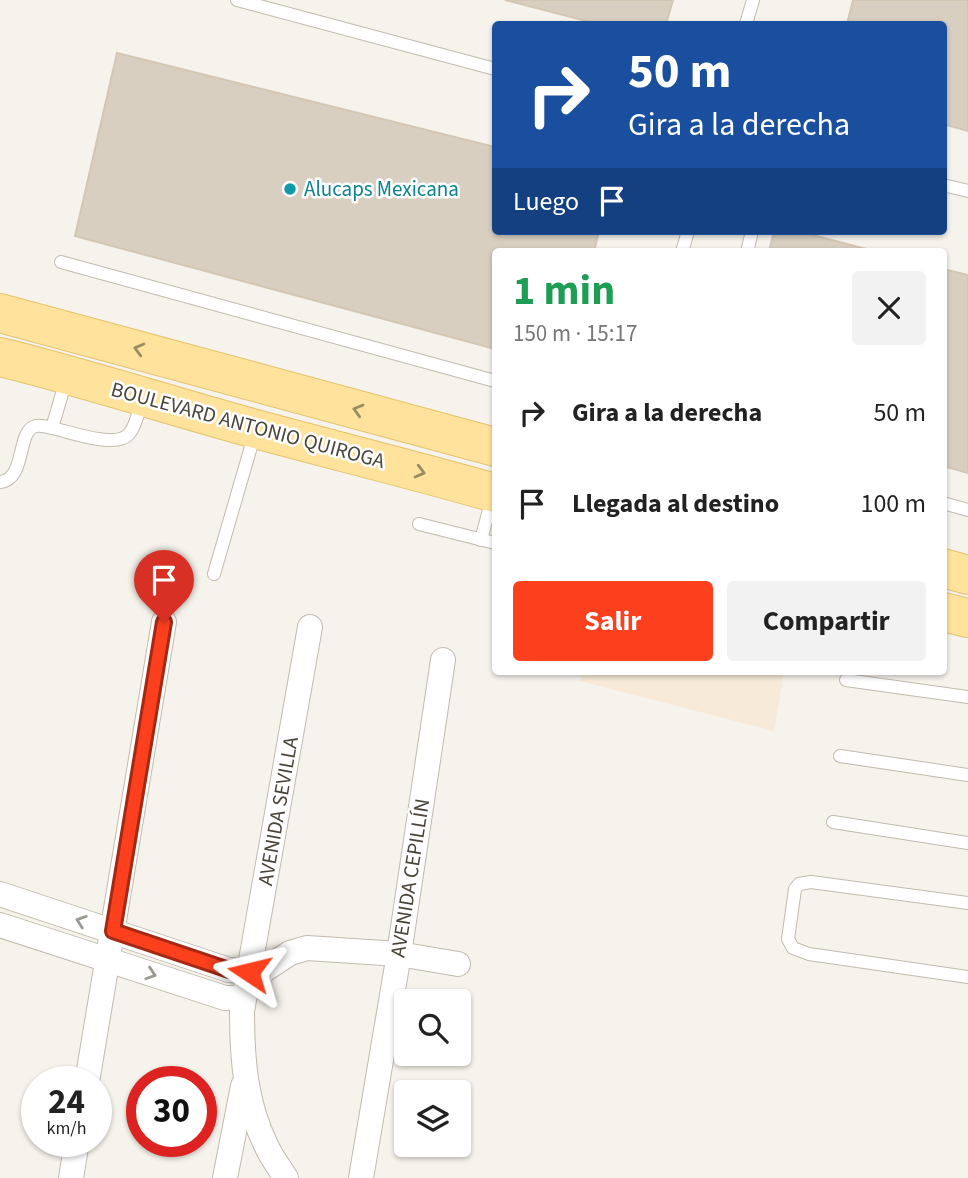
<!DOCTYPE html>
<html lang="es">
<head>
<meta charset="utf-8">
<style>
  body { margin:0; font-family:"Source Sans 3",sans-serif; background:#f2f2f2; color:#222; height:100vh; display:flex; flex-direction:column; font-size:26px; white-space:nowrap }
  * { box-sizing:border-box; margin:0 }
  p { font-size:23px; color:#767676 }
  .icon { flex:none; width:38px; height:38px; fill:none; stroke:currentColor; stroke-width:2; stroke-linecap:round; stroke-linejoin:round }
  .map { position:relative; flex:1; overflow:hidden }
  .drawer { position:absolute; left:492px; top:248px; width:455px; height:427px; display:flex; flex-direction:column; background:#fff; border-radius:7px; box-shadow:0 2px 5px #0004 }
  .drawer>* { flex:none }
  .hud { position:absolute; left:492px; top:21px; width:455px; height:214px; border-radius:7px; box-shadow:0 2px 5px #0004; background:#1a4fa0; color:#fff; overflow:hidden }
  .fabs { position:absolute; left:394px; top:989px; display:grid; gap:14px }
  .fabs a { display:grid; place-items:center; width:77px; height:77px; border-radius:7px; background:#fff; box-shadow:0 2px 5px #0004; font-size:35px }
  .speed { position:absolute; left:21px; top:1066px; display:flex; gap:14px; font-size:35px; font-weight:700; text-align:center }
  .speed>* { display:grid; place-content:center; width:91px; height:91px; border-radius:50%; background:#fff; box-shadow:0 2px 5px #0004; line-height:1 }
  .speed small { font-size:18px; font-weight:400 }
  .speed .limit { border:10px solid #d22; background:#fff; color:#111 }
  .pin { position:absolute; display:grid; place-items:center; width:60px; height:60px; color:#fff; margin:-72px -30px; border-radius:50% 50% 50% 0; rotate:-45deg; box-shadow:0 0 7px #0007 }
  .pin .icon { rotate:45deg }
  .me { position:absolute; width:77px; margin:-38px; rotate:280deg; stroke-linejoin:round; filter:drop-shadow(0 0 5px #0008) }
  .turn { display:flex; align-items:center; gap:24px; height:147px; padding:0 21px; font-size:32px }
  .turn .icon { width:91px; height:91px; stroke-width:2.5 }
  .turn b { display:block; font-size:49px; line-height:60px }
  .then { display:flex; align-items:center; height:66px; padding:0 21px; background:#0003; gap:14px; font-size:26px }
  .round { display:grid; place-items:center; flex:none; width:74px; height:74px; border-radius:7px; background:#f2f2f2 }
  .head { display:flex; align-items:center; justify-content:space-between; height:119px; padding:0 21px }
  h1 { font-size:42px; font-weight:700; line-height:52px; color:#1e9e55 }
  .button { display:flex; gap:14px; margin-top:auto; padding:14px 21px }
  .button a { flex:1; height:80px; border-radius:7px; background:#fc3f1d; color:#fff; font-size:28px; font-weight:700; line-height:80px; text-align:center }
  .button a+a { background:#f2f2f2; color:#222 }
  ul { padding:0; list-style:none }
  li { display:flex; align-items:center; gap:21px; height:91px; padding:0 21px }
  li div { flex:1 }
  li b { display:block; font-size:26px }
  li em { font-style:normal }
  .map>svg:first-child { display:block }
</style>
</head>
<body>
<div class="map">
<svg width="968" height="1178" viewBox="0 0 968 1178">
  <rect width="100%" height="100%" fill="#f6f3ec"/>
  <polygon fill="#f7ead8" points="582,672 784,672 774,731 580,681"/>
  <g fill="#d8cfc1" stroke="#d3c7b4" stroke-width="2">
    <polygon points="505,0 673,0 666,24 598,24"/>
    <polygon points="853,0 968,0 968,131 943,124 943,24 847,24"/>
    <polygon points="117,53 495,147 495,231 599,231 594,252 495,252 495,349 75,236"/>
    <polygon points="774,231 797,231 878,252 769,252"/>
    <polygon points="943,269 968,275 968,473 943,466"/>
  </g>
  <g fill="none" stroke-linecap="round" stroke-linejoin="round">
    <g stroke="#c2bbae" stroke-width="14">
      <g id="lane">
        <polyline points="237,0 495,69"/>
        <polyline points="746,24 753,0"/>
        <polyline points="943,185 968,191"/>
        <polyline points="682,252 688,231"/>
        <polyline points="747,252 752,231"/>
        <polyline points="61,262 495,381"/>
        <path d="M 52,428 C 71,432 116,449 129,434 C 136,426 138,412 142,402"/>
        <path d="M 0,482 C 27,479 16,430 36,426 C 41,425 48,427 52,428 L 66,380"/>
        <polyline points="943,503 968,510"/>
        <polyline points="419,524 495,543"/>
        <polyline points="481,540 493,495"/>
        <polyline points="214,574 255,433"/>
        <polyline points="846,680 968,697"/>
        <polyline points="840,756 968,775"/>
        <polyline points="833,822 968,843"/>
        <polyline points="968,903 811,882 799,884 795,889 788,939 793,948 809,954 968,977"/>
      </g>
    </g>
    <g stroke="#c2bbae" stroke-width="26">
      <g id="street">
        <polyline points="0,894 229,970 249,972 263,970"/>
        <polyline points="0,925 225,998 235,998 244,995 264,970 290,953 307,948 399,954 458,964"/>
        <polyline points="87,1082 164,622"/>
        <polyline points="71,1178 77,1141"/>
        <polyline points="225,1178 243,1086"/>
        <path d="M 286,1178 C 279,1167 271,1157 266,1145 C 245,1103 242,1057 242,1011 L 310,627"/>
        <polyline points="361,1178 399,954 443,660"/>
      </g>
    </g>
    <g stroke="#e6c16a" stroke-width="40">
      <g id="primary">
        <polyline points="0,313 495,447"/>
        <path d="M 0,357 C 85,378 168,405 252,428 C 333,450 414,470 495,493"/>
        <polyline points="943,568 968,575"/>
        <polyline points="943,612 968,618"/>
      </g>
    </g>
    <use href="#lane" stroke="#fff" stroke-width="12"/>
    <use href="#street" stroke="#fff" stroke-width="24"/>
    <use href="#primary" stroke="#ffe39c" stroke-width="38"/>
  </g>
  <defs><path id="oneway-chevron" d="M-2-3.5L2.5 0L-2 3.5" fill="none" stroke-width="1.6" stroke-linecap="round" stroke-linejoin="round" transform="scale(1.75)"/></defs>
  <g stroke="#9c8c66">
    <use href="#oneway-chevron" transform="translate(139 349) rotate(-165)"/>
    <use href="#oneway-chevron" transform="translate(358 410) rotate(-164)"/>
    <use href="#oneway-chevron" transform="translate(420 472) rotate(15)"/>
  </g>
  <g stroke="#9c9892">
    <use href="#oneway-chevron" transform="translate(81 921) rotate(-161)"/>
    <use href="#oneway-chevron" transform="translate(151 974) rotate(18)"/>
  </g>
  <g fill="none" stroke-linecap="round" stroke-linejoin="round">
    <g stroke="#a42913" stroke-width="18">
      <polyline id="route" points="164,622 113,931 229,970 249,972"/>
    </g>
    <use href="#route" stroke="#fc3f1d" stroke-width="12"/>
  </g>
  <circle fill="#0f9aa8" stroke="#fff" stroke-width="2.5" cx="290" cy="189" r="7"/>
  <g text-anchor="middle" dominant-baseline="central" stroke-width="5" stroke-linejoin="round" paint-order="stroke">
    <g font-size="21" fill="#0d838f" stroke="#fff" text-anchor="start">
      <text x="304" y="189">Alucaps Mexicana</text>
    </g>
    <g font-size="21" fill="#4b4439" stroke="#fff">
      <text transform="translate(248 425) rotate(15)">BOULEVARD ANTONIO QUIROGA</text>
      <text transform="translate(278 811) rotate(-80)">AVENIDA SEVILLA</text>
      <text transform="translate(410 878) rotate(-81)">AVENIDA CEPILLÍN</text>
    </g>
  </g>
</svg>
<div class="fabs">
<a><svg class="icon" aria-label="search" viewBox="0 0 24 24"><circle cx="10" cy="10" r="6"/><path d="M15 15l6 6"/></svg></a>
<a><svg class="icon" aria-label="layers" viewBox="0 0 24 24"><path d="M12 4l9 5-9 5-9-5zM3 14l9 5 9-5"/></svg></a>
</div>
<div class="speed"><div>24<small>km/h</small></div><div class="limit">30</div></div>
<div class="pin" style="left:164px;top:622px;background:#d93025"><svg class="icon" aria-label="arrive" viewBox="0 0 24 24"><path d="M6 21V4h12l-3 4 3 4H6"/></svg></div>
<svg class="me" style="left:249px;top:972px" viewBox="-20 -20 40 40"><path d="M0-17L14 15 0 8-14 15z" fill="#fc3f1d" stroke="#fff" stroke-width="4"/></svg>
<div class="hud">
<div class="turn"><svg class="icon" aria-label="right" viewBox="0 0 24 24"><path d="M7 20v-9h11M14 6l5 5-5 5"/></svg><div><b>50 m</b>Gira a la derecha</div></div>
<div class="then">Luego<svg class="icon" aria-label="arrive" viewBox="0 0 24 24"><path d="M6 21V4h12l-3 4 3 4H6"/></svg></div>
</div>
<section class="drawer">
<div class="head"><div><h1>1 min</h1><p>150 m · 15:17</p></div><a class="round"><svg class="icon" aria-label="close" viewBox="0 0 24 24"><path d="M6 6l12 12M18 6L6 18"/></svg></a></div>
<ul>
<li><svg class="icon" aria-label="right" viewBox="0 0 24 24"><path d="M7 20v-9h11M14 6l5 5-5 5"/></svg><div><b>Gira a la derecha</b></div><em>50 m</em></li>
<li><svg class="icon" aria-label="arrive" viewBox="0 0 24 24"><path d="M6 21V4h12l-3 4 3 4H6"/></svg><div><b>Llegada al destino</b></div><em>100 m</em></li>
</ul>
<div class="button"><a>Salir</a><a>Compartir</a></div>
</section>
</div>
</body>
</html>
